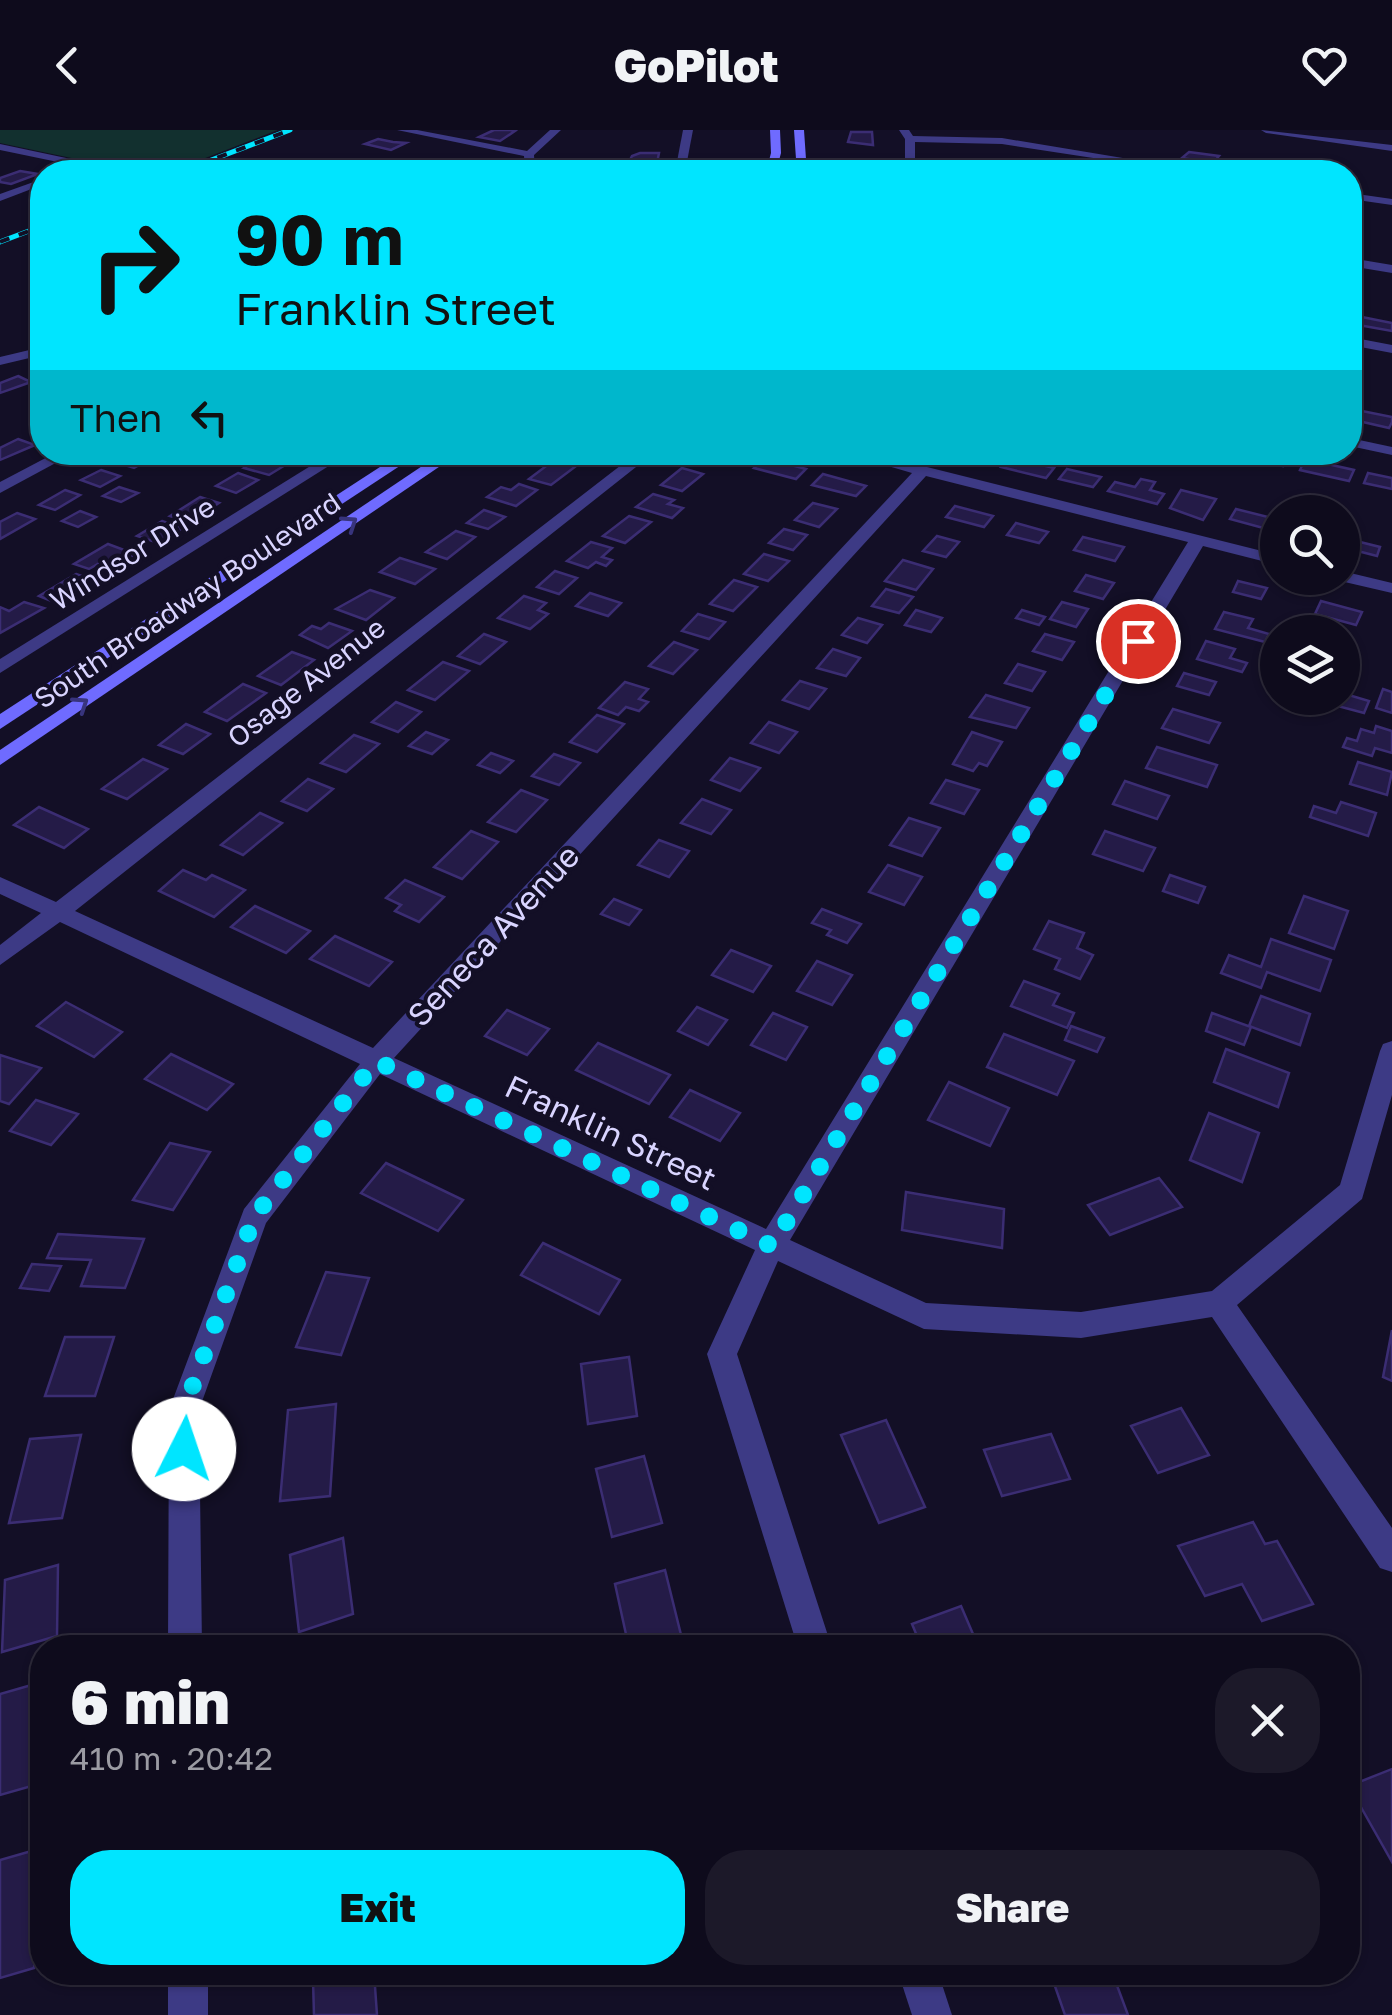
<!DOCTYPE html>
<html lang="en">
<head>
<meta charset="utf-8">
<style>
  body { margin:0; font-family:"Golos Text",sans-serif; background:#1c1929; color:#f1f3f6; height:100vh; display:flex; flex-direction:column; font-size:38px; white-space:nowrap }
  * { box-sizing:border-box; margin:0 }
  p { font-size:32px; color:#9b9ba3 }
  .icon { flex:none; width:55px; height:55px; fill:none; stroke:currentColor; stroke-width:2; stroke-linecap:round; stroke-linejoin:round }
  .map { position:relative; flex:1; overflow:hidden }
  .details { position:absolute; left:30px; top:1505px; width:1330px; height:350px; display:flex; flex-direction:column; background:#0e0b1c; border-radius:40px; box-shadow:0 2px 8px #0004,0 0 0 2px #2e2b3b }
  .details>* { flex:none }
  .hud { position:absolute; left:30px; top:30px; width:1332px; height:305px; border-radius:40px; box-shadow:0 2px 8px #0004,0 0 0 2px #2e2b3b; background:#00e5ff; color:#111; overflow:hidden }
  .fabs { position:absolute; left:1260px; top:365px; display:grid; gap:20px }
  .fabs a { display:grid; place-items:center; width:100px; height:100px; border-radius:50%; background:#0e0b1c; box-shadow:0 2px 8px #0004,0 0 0 2px #2e2b3b; font-size:50px }
  .pin { position:absolute; display:grid; place-items:center; width:85px; height:85px; color:#fff; margin:-42px; border:5px solid #fff; border-radius:50%; box-shadow:0 2px 10px #0007 }
  .me { position:absolute; width:110px; margin:-55px; rotate:4deg; stroke-linejoin:round; filter:drop-shadow(0 0 8px #0008) }
  .turn { display:flex; align-items:center; gap:35px; height:210px; padding:0 40px; font-size:45px }
  .turn .icon { width:130px; height:130px; stroke-width:2.5 }
  .turn b { display:block; font-size:70px; line-height:85px }
  .then { display:flex; align-items:center; height:95px; padding:0 40px; background:#0003; gap:20px; font-size:38px }
  .round { display:grid; place-items:center; flex:none; width:105px; height:105px; border-radius:40px; background:#1c1929 }
  .overview { display:flex; align-items:center; justify-content:space-between; height:170px; padding:0 40px }
  h1 { font-size:60px; font-weight:800; line-height:75px }
  .button { display:flex; gap:20px; margin-top:auto; padding:20px 40px }
  .button a { flex:1; height:115px; border-radius:40px; background:#00e5ff; color:#111; font-size:40px; font-weight:800; line-height:115px; text-align:center }
  .button a+a { background:#1c1929; color:#f1f3f6 }
  header { display:flex; justify-content:space-between; align-items:center; height:130px; padding:0 40px; background:#0e0b1c; font-size:45px; font-weight:800 }
  .map>svg:first-child { display:block }
</style>
</head>
<body>
<header><svg class="icon" aria-label="back" viewBox="0 0 24 24"><path d="M15 5l-7 7 7 7"/></svg>GoPilot<svg class="icon" aria-label="heart" viewBox="0 0 24 24"><path d="M12 20l-8-8c-3-5 5-10 8-4 3-6 11-1 8 4z"/></svg></header>
<div class="map">
<svg width="1392" height="1885" viewBox="0 0 1392 1885">
  <rect width="100%" height="100%" fill="#130f26"/>
  <polygon fill="#12302f" points="0,0 278,0 169,42 138,42 0,13"/>
  <g fill="#241b47" stroke="#3b2d73" stroke-width="2.5">
    <polygon points="494,0 510,0 515,1 500,11 479,7"/>
    <polygon points="851,2 872,2 873,15 848,12"/>
    <polygon points="378,9 393,12 406,13 391,20 365,14"/>
    <polygon points="1189,22 1219,26 1213,33 1182,28"/>
    <polygon points="640,23 659,23 657,33 629,32 632,26"/>
    <polygon points="20,41 38,44 11,54 0,52 0,48"/>
    <polygon points="1357,186 1392,193 1392,201 1353,194"/>
    <polygon points="18,246 31,252 0,263 0,253"/>
    <polygon points="1352,279 1392,287 1392,292 1389,298 1350,289"/>
    <polygon points="18,309 35,315 0,330 0,318"/>
    <polygon points="138,322 142,323 162,322 134,338 118,333"/>
    <polygon points="275,322 300,326 269,345 244,338 252,333 245,331 253,326 263,329"/>
    <polygon points="696,322 742,322 745,323 735,333"/>
    <polygon points="996,322 991,332 952,323 953,322"/>
    <polygon points="1239,322 1270,322 1288,326 1283,336 1237,326"/>
    <polygon points="1009,327 1054,338 1046,348 1001,337"/>
    <polygon points="765,328 806,339 796,349 754,338"/>
    <polygon points="1305,329 1354,340 1349,351 1300,340"/>
    <polygon points="554,330 576,336 551,355 529,349"/>
    <polygon points="682,338 703,344 682,361 661,355"/>
    <polygon points="1067,339 1101,347 1093,357 1059,349"/>
    <polygon points="101,340 120,346 100,357 81,350"/>
    <polygon points="238,343 258,350 236,363 216,356"/>
    <polygon points="1368,343 1392,348 1392,359 1364,353"/>
    <polygon points="823,344 866,356 856,366 812,355"/>
    <polygon points="1141,349 1155,352 1150,360 1164,364 1157,374 1108,361 1115,352 1135,357"/>
    <polygon points="519,354 537,360 516,376 487,367 501,357 511,360"/>
    <polygon points="119,357 138,363 121,372 103,366"/>
    <polygon points="65,360 80,365 55,380 39,375"/>
    <polygon points="1181,360 1216,369 1203,390 1170,378"/>
    <polygon points="653,364 674,370 668,374 683,378 672,388 636,377"/>
    <polygon points="200,367 219,373 190,392 170,386"/>
    <polygon points="813,373 837,379 819,397 795,390"/>
    <polygon points="955,376 993,386 984,397 946,387"/>
    <polygon points="1236,379 1272,388 1267,399 1230,389"/>
    <polygon points="484,380 505,387 488,399 467,393"/>
    <polygon points="80,381 96,387 78,397 62,391"/>
    <polygon points="17,383 35,389 0,409 0,392"/>
    <polygon points="629,386 651,392 625,413 603,406"/>
    <polygon points="162,391 183,398 158,413 137,406"/>
    <polygon points="1016,393 1048,402 1039,413 1007,405"/>
    <polygon points="784,399 807,405 793,420 769,413"/>
    <polygon points="456,401 475,407 447,429 426,422"/>
    <polygon points="937,406 959,412 946,427 923,421"/>
    <polygon points="1083,407 1124,417 1115,431 1074,420"/>
    <polygon points="1344,408 1380,417 1377,426 1342,417"/>
    <polygon points="591,412 612,418 602,427 612,430 606,436 596,432 588,438 567,431"/>
    <polygon points="108,414 135,424 111,439 98,434 89,439 74,434"/>
    <polygon points="764,424 789,431 768,451 744,444"/>
    <polygon points="400,428 435,439 415,454 380,442"/>
    <polygon points="903,430 933,439 916,460 885,451"/>
    <polygon points="555,441 577,448 559,464 537,457"/>
    <polygon points="76,444 96,451 59,474 39,466"/>
    <polygon points="1086,445 1114,453 1103,469 1075,461"/>
    <polygon points="734,450 757,457 733,481 710,474"/>
    <polygon points="1238,451 1267,458 1261,469 1233,462"/>
    <polygon points="886,459 913,467 899,483 872,476"/>
    <polygon points="370,460 394,468 366,490 336,479"/>
    <polygon points="590,463 621,473 608,486 576,476"/>
    <polygon points="524,466 546,473 538,480 548,484 530,499 498,488"/>
    <polygon points="1321,471 1362,482 1356,495 1315,484"/>
    <polygon points="24,472 44,478 0,503 0,477 9,481"/>
    <polygon points="1062,472 1088,479 1076,497 1050,489"/>
    <polygon points="916,480 942,488 931,502 905,495"/>
    <polygon points="1022,480 1045,487 1039,495 1016,488"/>
    <polygon points="1224,482 1253,489 1248,498 1269,504 1265,512 1215,499"/>
    <polygon points="698,484 725,492 709,509 682,501"/>
    <polygon points="858,488 882,495 867,513 842,505"/>
    <polygon points="329,493 352,501 328,518 300,505 312,496 321,499"/>
    <polygon points="484,504 506,512 480,534 458,526"/>
    <polygon points="1045,504 1074,512 1062,530 1033,521"/>
    <polygon points="1206,511 1235,519 1230,528 1247,533 1242,542 1197,529"/>
    <polygon points="674,512 697,520 673,544 649,536"/>
    <polygon points="833,519 860,528 846,546 817,538"/>
    <polygon points="292,522 314,530 281,555 258,546"/>
    <polygon points="443,532 469,541 435,570 408,560"/>
    <polygon points="1018,534 1045,542 1032,561 1005,553"/>
    <polygon points="1184,543 1216,552 1209,565 1177,556"/>
    <polygon points="800,551 826,559 809,579 783,570"/>
    <polygon points="625,552 648,559 639,569 648,572 639,581 626,577 618,585 599,578"/>
    <polygon points="243,554 266,563 227,591 205,582"/>
    <polygon points="1383,559 1392,562 1392,583 1376,578"/>
    <polygon points="1342,563 1369,571 1364,583 1330,574 1333,568 1342,568"/>
    <polygon points="986,565 1029,578 1016,598 970,587"/>
    <polygon points="396,572 421,582 398,602 372,592"/>
    <polygon points="1173,579 1220,593 1209,613 1162,598"/>
    <polygon points="597,585 624,594 597,622 570,612"/>
    <polygon points="769,592 797,602 779,623 751,613"/>
    <polygon points="186,594 210,604 183,624 159,615"/>
    <polygon points="1376,596 1392,601 1392,623 1375,618 1372,626 1343,617 1347,608 1357,611 1361,599 1374,603"/>
    <polygon points="426,602 448,610 432,624 409,616"/>
    <polygon points="972,602 1002,612 987,636 979,633 973,641 953,634"/>
    <polygon points="354,605 379,614 346,642 321,633"/>
    <polygon points="1157,617 1217,635 1207,657 1146,638"/>
    <polygon points="491,623 513,631 500,643 478,635"/>
    <polygon points="554,624 580,633 559,655 532,646"/>
    <polygon points="730,628 760,638 740,661 711,650"/>
    <polygon points="143,629 167,639 127,669 102,659"/>
    <polygon points="1358,632 1392,642 1387,665 1350,654"/>
    <polygon points="308,649 333,659 307,681 282,671"/>
    <polygon points="946,650 979,660 964,684 931,673"/>
    <polygon points="1125,651 1169,666 1157,689 1113,674"/>
    <polygon points="521,660 547,670 516,702 488,692"/>
    <polygon points="702,669 731,680 711,704 681,693"/>
    <polygon points="1341,672 1376,683 1368,706 1310,687 1314,676 1336,683"/>
    <polygon points="39,677 88,699 64,718 14,695"/>
    <polygon points="260,683 282,693 243,725 221,715"/>
    <polygon points="909,688 940,698 922,726 890,715"/>
    <polygon points="471,701 498,712 462,749 434,737"/>
    <polygon points="1105,701 1155,718 1143,741 1093,724"/>
    <polygon points="659,710 689,721 669,747 638,735"/>
    <polygon points="888,735 922,747 904,775 869,762"/>
    <polygon points="183,740 206,750 212,745 245,760 214,787 159,761"/>
    <polygon points="1170,745 1205,757 1198,773 1163,761"/>
    <polygon points="405,750 444,767 419,792 395,781 401,775 386,768"/>
    <polygon points="1304,766 1348,781 1334,819 1289,803"/>
    <polygon points="614,769 641,780 629,795 601,784"/>
    <polygon points="255,776 310,801 286,823 231,797"/>
    <polygon points="822,779 861,794 847,813 827,805 831,800 812,793"/>
    <polygon points="1049,791 1084,803 1077,818 1093,825 1080,849 1055,839 1060,829 1034,819"/>
    <polygon points="335,806 392,832 369,856 310,829"/>
    <polygon points="1271,809 1331,830 1320,861 1267,842 1261,858 1221,843 1229,825 1261,837"/>
    <polygon points="731,820 771,836 753,862 712,845"/>
    <polygon points="817,831 852,845 832,875 797,861"/>
    <polygon points="1024,851 1059,864 1053,875 1074,883 1067,898 1011,876"/>
    <polygon points="1261,866 1310,884 1300,915 1249,896"/>
    <polygon points="66,872 122,902 94,927 37,896"/>
    <polygon points="697,877 727,890 708,915 678,901"/>
    <polygon points="507,880 549,899 527,925 485,906"/>
    <polygon points="773,883 807,897 786,930 751,915"/>
    <polygon points="1212,883 1251,897 1244,915 1206,901"/>
    <polygon points="1071,896 1104,908 1097,922 1065,910"/>
    <polygon points="1004,904 1074,931 1057,965 987,937"/>
    <polygon points="598,913 670,945 649,974 576,940"/>
    <polygon points="1226,919 1289,943 1278,977 1214,952"/>
    <polygon points="171,924 233,954 207,980 145,949"/>
    <polygon points="0,925 41,938 9,974 0,971"/>
    <polygon points="949,952 1009,978 990,1016 928,990"/>
    <polygon points="690,960 740,983 720,1011 670,987"/>
    <polygon points="36,970 78,984 51,1015 10,1001"/>
    <polygon points="1209,983 1259,1003 1242,1052 1190,1030"/>
    <polygon points="170,1013 210,1022 173,1080 133,1070"/>
    <polygon points="386,1033 463,1070 438,1101 361,1063"/>
    <polygon points="1159,1048 1182,1077 1110,1105 1088,1075"/>
    <polygon points="906,1062 1004,1079 1002,1118 902,1100"/>
    <polygon points="58,1104 144,1109 125,1158 81,1156 91,1130 47,1128"/>
    <polygon points="543,1113 620,1150 599,1184 521,1145"/>
    <polygon points="32,1134 61,1136 49,1161 20,1158"/>
    <polygon points="326,1142 369,1148 341,1225 296,1217"/>
    <polygon points="1392,1200 1392,1251 1383,1247"/>
    <polygon points="65,1207 114,1207 95,1266 45,1266"/>
    <polygon points="629,1227 637,1286 588,1294 581,1234"/>
    <polygon points="336,1274 330,1366 280,1371 288,1280"/>
    <polygon points="1181,1278 1209,1325 1158,1343 1131,1296"/>
    <polygon points="886,1290 925,1377 879,1393 841,1305"/>
    <polygon points="1051,1304 1070,1349 1002,1366 984,1320"/>
    <polygon points="81,1305 62,1388 9,1393 30,1309"/>
    <polygon points="644,1326 662,1393 612,1407 596,1339"/>
    <polygon points="1253,1392 1265,1414 1277,1411 1313,1474 1262,1491 1242,1454 1205,1466 1178,1416"/>
    <polygon points="343,1408 353,1484 299,1502 290,1425"/>
    <polygon points="58,1435 57,1506 2,1522 5,1450"/>
    <polygon points="665,1440 683,1513 670,1518 629,1518 615,1454"/>
    <polygon points="961,1476 979,1518 922,1518 912,1494"/>
    <polygon points="42,1552 42,1653 0,1665 0,1564"/>
    <polygon points="1392,1639 1392,1732 1349,1656"/>
    <polygon points="42,1718 34,1838 0,1848 0,1730"/>
    <polygon points="337,1842 374,1842 377,1885 314,1885 313,1850"/>
    <polygon points="1050,1842 1112,1842 1128,1885 1065,1885"/>
  </g>
  <g fill="none" stroke-linecap="round" stroke-linejoin="round">
    <g fill="#3d3a85" fill-rule="evenodd">
      <polygon points="397,0 417,0 527,21 550,0 561,0 534,25 535,42 525,42 524,26"/>
      <polygon points="683,0 693,0 685,42 675,42"/>
      <polygon points="899,0 909,0 913,6 1002,8 1207,42 1185,42 1002,14 915,12 915,42 905,42 905,9"/>
      <polygon points="1261,0 1392,15 1392,21 1266,3"/>
      <polygon points="88,33 92,38 64,42 65,40"/>
      <polygon points="42,49 42,55 0,71 0,64"/>
      <polygon points="1350,63 1392,69 1392,75 1350,69"/>
      <polygon points="1350,128 1392,135 1392,143 1350,136"/>
      <polygon points="1350,207 1392,215 1392,223 1350,215"/>
      <polygon points="42,217 42,225 0,235 0,227"/>
      <polygon points="57,322 76,322 0,363 0,352"/>
      <polygon points="333,322 351,322 0,543 0,529"/>
      <path d="M 638,322 L 655,322 L 75,781 L 373,918 L 912,343 L 840,322 L 867,322 L 1278,425 L 1278,435 L 1203,416 L 790,1110 L 926,1173 L 1081,1182 L 1212,1161 L 1340,1055 L 1380,921 L 1383,914 L 1392,911 L 1392,965 L 1362,1069 L 1237,1175 L 1392,1398 L 1392,1442 L 1380,1438 L 1212,1187 L 1081,1208 L 924,1199 L 778,1131 L 737,1224 L 832,1518 L 798,1518 L 707,1224 L 755,1120 L 380,944 L 266,1093 L 199,1280 L 202,1518 L 168,1518 L 169,1280 L 244,1079 L 360,934 L 60,792 L 0,835 L 0,815 L 41,783 L 0,764 L 0,747 L 56,772 ZM 926,346 L 1188,412 L 766,1099 L 394,928 Z"/>
      <polygon points="1342,441 1392,453 1392,463 1336,450 1342,448"/>
      <rect x="168" y="1842" width="40" height="43"/>
      <polygon points="898,1842 938,1842 952,1885 912,1885"/>
    </g>
    <g fill="#3d3a85" fill-rule="evenodd">
      <polygon points="0,14 118,39 123,42 106,42 0,20"/>
      <polygon points="1350,308 1392,317 1392,325 1350,316"/>
    </g>
    <g fill="#6f6bff" fill-rule="evenodd">
      <polygon points="770,0 780,0 781,23 776,42 766,42 771,23"/>
      <polygon points="794,0 804,0 806,29 802,42 792,42 796,29"/>
      <polygon points="403,322 421,322 0,599 0,584"/>
      <polygon points="443,322 461,322 0,635 0,620"/>
    </g>
    <g stroke="#00e5ff" stroke-width="5">
      <g id="rail">
        <polyline points="180,42 290,0"/>
        <polyline points="0,112 42,96"/>
      </g>
    </g>
    <use href="#rail" stroke="#130f26" stroke-width="4" stroke-dasharray="10" stroke-linecap="butt"/>
  </g>
  <defs><path id="oneway-chevron" d="M-2-3.5L2.5 0L-2 3.5" fill="none" stroke-width="1.6" stroke-linecap="round" stroke-linejoin="round" transform="scale(2.5)"/></defs>
  <g stroke="#38347d">
    <use href="#oneway-chevron" transform="translate(350 393) rotate(-34)"/>
    <use href="#oneway-chevron" transform="translate(81 574) rotate(-34)"/>
  </g>
  <g fill="none" stroke-linecap="round" stroke-linejoin="round">
    <polyline stroke="#00e5ff" stroke-width="18" stroke-dasharray="0 32.4" points="184,1319 184,1280 254,1087 376,931 772,1116 1138,511"/>
  </g>
  <g text-anchor="middle" dominant-baseline="central" stroke-width="8" stroke-linejoin="round" paint-order="stroke">
    <g font-size="28" fill="#d9d4ff" stroke="#130f26">
      <text transform="translate(132 423) rotate(-32)">Windsor Drive</text>
      <text transform="translate(187 470) rotate(-34)">South Broadway Boulevard</text>
      <text transform="translate(306 552) rotate(-38)">Osage Avenue</text>
    </g>
    <g font-size="32" fill="#d9d4ff" stroke="#130f26">
      <text transform="translate(493 805) rotate(-47)">Seneca Avenue</text>
      <text transform="translate(611 1002) rotate(25)">Franklin Street</text>
    </g>
  </g>
</svg>
<div class="fabs">
<a><svg class="icon" aria-label="search" viewBox="0 0 24 24"><circle cx="10" cy="10" r="6"/><path d="M15 15l6 6"/></svg></a>
<a><svg class="icon" aria-label="layers" viewBox="0 0 24 24"><path d="M12 4l9 5-9 5-9-5zM3 14l9 5 9-5"/></svg></a>
</div>
<div class="pin" style="left:1138px;top:511px;background:#d93025"><svg class="icon" aria-label="arrive" viewBox="0 0 24 24"><path d="M6 21V4h12l-3 4 3 4H6"/></svg></div>
<svg class="me" style="left:184px;top:1319px" viewBox="-20 -20 40 40"><circle r="19" fill="#fff"/><path d="M0-13L10 11 0 6-10 11z" fill="#00e5ff"/></svg>
<div class="hud">
<div class="turn"><svg class="icon" aria-label="right" viewBox="0 0 24 24"><path d="M7 20v-9h11M14 6l5 5-5 5"/></svg><div><b>90 m</b>Franklin Street</div></div>
<div class="then">Then<svg class="icon" aria-label="left" viewBox="0 0 24 24"><path d="M17 20v-9H6M10 6l-5 5 5 5"/></svg></div>
</div>
<section class="details">
<div class="overview"><div><h1>6 min</h1><p>410 m · 20:42</p></div><a class="round"><svg class="icon" aria-label="close" viewBox="0 0 24 24"><path d="M6 6l12 12M18 6L6 18"/></svg></a></div>
<div class="button"><a>Exit</a><a>Share</a></div>
</section>
</div>
</body>
</html>
